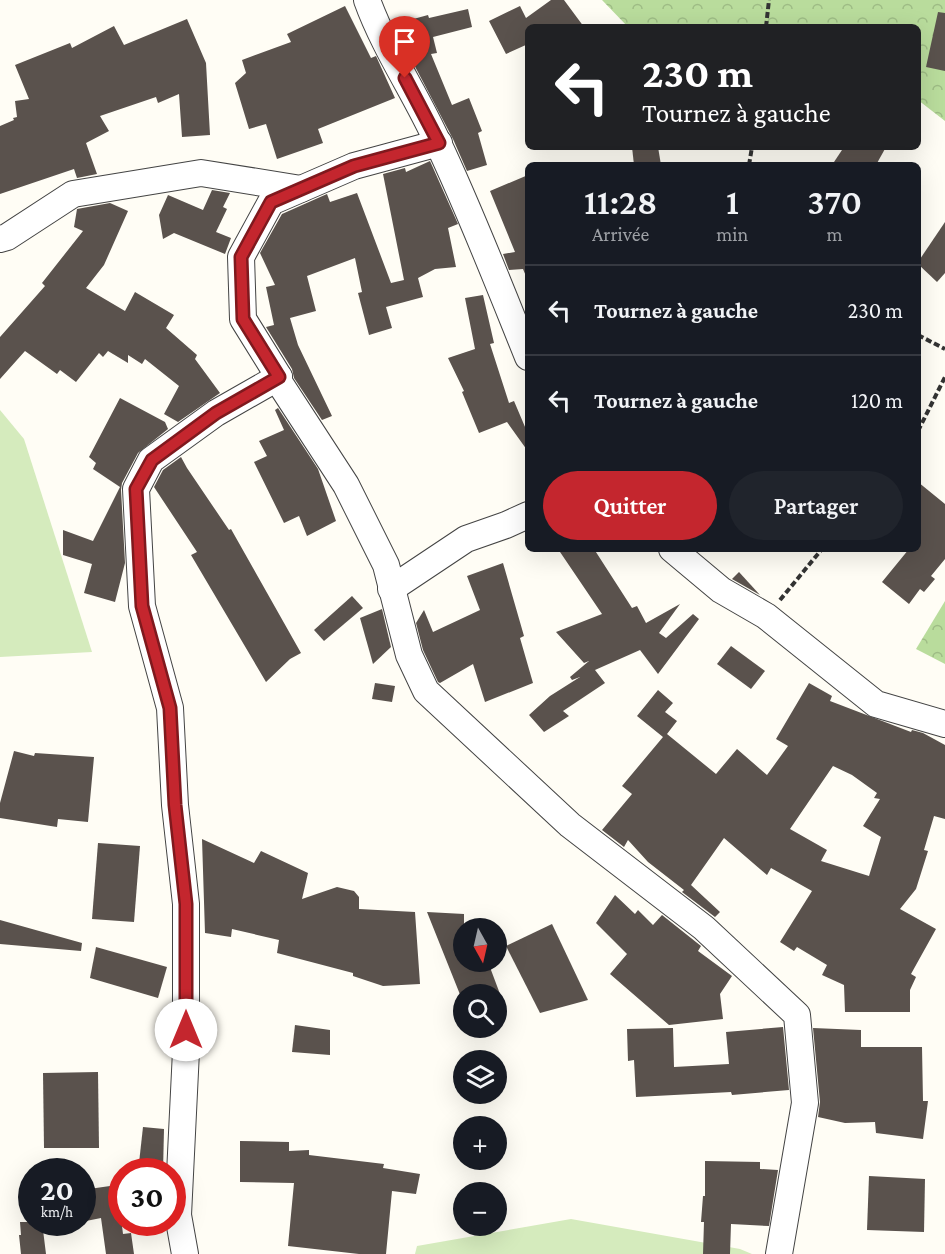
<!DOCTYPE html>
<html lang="fr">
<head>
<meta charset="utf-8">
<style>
  body { margin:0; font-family:"Crimson Pro",serif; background:#20242c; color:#f1f3f6; height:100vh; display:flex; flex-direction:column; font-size:22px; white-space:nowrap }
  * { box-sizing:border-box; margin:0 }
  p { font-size:20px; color:#9ea1a6 }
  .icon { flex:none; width:33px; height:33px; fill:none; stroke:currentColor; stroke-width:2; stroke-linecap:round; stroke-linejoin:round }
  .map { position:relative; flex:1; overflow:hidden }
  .details { position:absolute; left:525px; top:162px; width:396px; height:390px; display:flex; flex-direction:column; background:#171b24; border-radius:9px; box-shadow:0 6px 24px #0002 }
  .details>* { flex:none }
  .hud { position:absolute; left:525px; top:24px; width:396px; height:126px; border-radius:9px; box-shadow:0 6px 24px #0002; background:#202124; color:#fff; overflow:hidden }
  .needle { width:39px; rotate:172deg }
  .tools { position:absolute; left:453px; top:918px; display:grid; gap:12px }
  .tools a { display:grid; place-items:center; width:54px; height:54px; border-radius:50%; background:#171b24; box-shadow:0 6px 24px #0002; font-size:30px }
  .speed { position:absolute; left:18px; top:1158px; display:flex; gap:12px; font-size:30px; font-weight:700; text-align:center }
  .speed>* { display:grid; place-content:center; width:78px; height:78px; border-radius:50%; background:#171b24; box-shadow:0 6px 24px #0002; line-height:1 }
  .speed small { font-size:15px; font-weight:400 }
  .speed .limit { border:9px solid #d22; background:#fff; color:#111 }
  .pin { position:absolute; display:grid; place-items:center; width:51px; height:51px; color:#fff; margin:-62px -26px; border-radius:50% 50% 50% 0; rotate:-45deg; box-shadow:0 0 6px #0007 }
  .pin .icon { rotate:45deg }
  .me { position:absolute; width:66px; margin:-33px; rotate:0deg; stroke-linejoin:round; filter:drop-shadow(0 0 4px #0008) }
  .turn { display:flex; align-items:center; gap:21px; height:126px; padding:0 18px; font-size:27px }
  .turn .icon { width:78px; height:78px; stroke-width:2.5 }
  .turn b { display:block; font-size:42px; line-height:51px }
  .eta { display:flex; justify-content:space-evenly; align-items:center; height:102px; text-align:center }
  .eta b { font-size:36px; font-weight:600; line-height:42px }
  .action { display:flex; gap:12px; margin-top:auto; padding:12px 18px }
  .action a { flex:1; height:69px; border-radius:36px; background:#c4262e; color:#fff; font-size:24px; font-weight:600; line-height:69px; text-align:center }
  .action a+a { background:#20242c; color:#f1f3f6 }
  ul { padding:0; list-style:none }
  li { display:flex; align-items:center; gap:18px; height:90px; padding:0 18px; border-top:2px solid #363941 }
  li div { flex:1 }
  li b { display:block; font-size:22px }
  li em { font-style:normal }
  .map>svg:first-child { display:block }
</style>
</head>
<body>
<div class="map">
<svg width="945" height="1254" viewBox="0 0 945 1254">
  <defs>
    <pattern id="forest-crowns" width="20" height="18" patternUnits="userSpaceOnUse" patternTransform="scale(1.5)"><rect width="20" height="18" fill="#b9dc9c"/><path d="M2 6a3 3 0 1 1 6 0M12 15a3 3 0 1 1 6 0" fill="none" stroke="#9ebc85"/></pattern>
  </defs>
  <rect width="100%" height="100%" fill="#fffdf5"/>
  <g fill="#d5ebbd">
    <polygon points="0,410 24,439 92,652 0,657"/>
    <polygon points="571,1219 740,1249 752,1254 415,1254 417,1246"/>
  </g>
  <g fill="url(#forest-crowns)">
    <polygon points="602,0 945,0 945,121 918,100 918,27 628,27"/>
    <polygon points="945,601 945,664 916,649"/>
  </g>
  <g fill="#5a524d" fill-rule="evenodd">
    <polygon points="551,0 564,0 584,27 528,27 528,44 506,54 489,21 520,6 526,18"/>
    <polygon points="345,6 371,58 376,56 395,98 318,129 323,143 277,159 266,124 249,129 235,83 246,73 242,60 291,42 287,34"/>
    <polygon points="468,9 472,27 433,37 437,53 431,54 452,105 469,98 482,131 478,133 487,165 467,171 453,139 409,55 405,36 410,35 406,21 428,15 429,18"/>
    <polygon points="938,12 945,13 945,71 926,67"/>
    <polygon points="187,19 206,63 210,135 182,137 179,94 158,103 156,97 100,116 109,131 86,143 97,174 77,178 74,169 0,194 0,126 14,120 13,118 17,117 15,101 29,99 15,65 70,43 72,48 114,26 124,45"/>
    <polygon points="632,147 658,147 661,165 634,165"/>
    <polygon points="844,147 886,147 876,165 832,165"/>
    <polygon points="430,161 458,224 448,228 456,267 435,269 418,278 423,297 386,307 392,328 369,335 358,293 362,292 355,258 307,276 316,311 290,318 298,345 332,416 322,420 294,378 292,369 266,327 274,325 266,287 275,285 260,253 282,214 327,194 330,202 357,193 391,283 404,280 383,174 405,168 406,172"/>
    <polygon points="528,175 528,281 523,269 509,270 503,254 515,252 490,191"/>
    <polygon points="212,190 230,193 223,207 227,209 216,232 231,238 225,254 174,233 163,239 159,215 168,195 203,210"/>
    <polygon points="110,203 128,211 104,265 86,288 125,311 135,292 174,315 166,328 197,355 195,359 220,393 178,422 164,414 179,386 145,359 142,364 128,355 128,363 108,351 103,357 99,353 76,382 60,370 57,374 25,351 0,379 0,337 45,286 42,283 83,231 74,227 77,209"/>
    <polygon points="945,222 945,273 937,282 918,264 918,262"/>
    <polygon points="483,295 494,343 490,344 509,403 514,401 528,434 527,450 507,422 479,433 462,392 464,391 448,358 475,349 465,298"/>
    <polygon points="120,398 165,422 168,429 138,453 122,483 121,490 125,563 115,602 84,593 92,564 63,555 63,530 93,541 120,487 93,469 96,463 89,457"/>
    <polygon points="278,408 318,469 336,521 307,536 299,516 284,523 254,462 267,456 259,441 284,430 275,410"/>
    <polygon points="181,457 187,468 229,530 231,529 301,653 290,659 266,682 191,555 197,552 154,487 163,470"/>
    <polygon points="918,482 945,504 945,559 931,576 935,579 924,592 920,589 909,604 882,582 909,549 918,549"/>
    <polygon points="558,549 594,549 632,608 637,606 646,623 680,604 659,633 666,638 693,614 699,619 658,674 640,650 595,670 605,683 563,711 569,716 544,732 529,715 550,696 580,677 572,680 570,677 589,661 584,663 556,632 602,614"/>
    <polygon points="503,563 524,636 520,638 533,683 485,702 473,664 440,683 438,682 423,650 416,623 424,610 433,632 480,610 467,576"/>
    <polygon points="739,572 760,595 732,579"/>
    <polygon points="352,596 363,608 324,641 314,630"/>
    <polygon points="382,609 391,647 373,664 360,618"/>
    <polygon points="731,646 765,671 751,689 717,664"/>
    <polygon points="375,683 395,686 392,702 372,699"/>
    <path d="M 809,683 L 832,696 L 830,701 L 911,732 L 912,730 L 923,733 L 945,745 L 945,819 L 934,816 L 924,850 L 928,851 L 916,889 L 900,909 L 936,929 L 911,974 L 916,977 L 910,990 L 910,1012 L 845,1012 L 844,985 L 822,975 L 827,965 L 797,947 L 794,951 L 780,942 L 812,891 L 771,868 L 767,875 L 724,838 L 691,885 L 720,912 L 715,917 L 682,892 L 684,890 L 648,862 L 628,840 L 624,847 L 602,830 L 632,794 L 622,786 L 663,737 L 637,716 L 658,690 L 673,703 L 665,712 L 677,721 L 667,734 L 716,774 L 737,749 L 767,775 L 788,746 L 776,739 ZM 833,766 L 852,775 L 877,793 L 874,798 L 880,799 L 863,826 L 881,837 L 869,876 L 821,861 L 827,850 L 790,829 Z"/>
    <polygon points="14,751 34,756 35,753 94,757 88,822 58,819 57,827 0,818 0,803"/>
    <polygon points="202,839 254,863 261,851 308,873 302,899 337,887 354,891 359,897 359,909 415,912 420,984 383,986 353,976 353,973 277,953 279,940 232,929 231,937 205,933"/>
    <polygon points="98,843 140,846 134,922 92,919"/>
    <polygon points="615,895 635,914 638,910 653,925 662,915 701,946 698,951 732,976 720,994 723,1019 669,1025 610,974 627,954 596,923"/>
    <polygon points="427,912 464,914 464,962 488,962 500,994 464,994 463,1002"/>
    <polygon points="0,920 82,943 81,951 0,944"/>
    <polygon points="552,924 588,1000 540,1013 506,946"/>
    <polygon points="96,947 167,967 158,998 90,978"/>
    <polygon points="295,1025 330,1030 330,1055 292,1052"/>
    <polygon points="783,1027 789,1090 732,1095 731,1092 636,1097 634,1060 628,1061 627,1029 673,1028 674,1067 729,1064 726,1032"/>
    <polygon points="813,1028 861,1030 861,1047 922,1047 923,1101 928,1101 923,1139 876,1133 875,1122 845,1123 818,1117 820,1102"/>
    <polygon points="98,1072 99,1148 44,1148 43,1073"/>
    <polygon points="143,1127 164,1129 163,1172 138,1172"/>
    <polygon points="240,1141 289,1142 289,1151 309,1150 309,1155 384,1164 383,1168 420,1174 416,1194 392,1191 386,1254 359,1254 288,1246 294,1183 240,1182"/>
    <polygon points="705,1161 760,1162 760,1169 778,1170 769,1226 731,1224 730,1254 703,1254 704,1222 701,1222 703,1196 705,1196"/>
    <polygon points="869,1176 925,1179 924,1232 867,1230"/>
    <polygon points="117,1185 123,1234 131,1233 134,1254 106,1254 101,1218 86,1221 82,1190"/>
    <polygon points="20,1222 42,1222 46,1254 21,1254 19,1235 21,1235"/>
  </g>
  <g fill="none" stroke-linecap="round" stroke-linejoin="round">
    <g stroke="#444" stroke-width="28">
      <g id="minor">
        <path d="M 367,0 C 385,50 416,94 438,143 C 471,213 499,285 528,357"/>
        <polyline points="439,143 354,166 271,202 241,257 243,319 279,377 279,382 346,485 386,565 409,655 426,691 570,825 704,928 797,1015 805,1103 779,1254"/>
        <polyline points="0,239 7,237 73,194 201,173 301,189"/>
        <polyline points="672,549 721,590 766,616 876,704 945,724"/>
        <polyline points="391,589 466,539 506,525 528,515"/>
        <polyline points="185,1254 178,1215 186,1051 186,904 175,805 170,708 142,606 136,489 151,460 216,413 279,377"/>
      </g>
    </g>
    <g stroke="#333" stroke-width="4" stroke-dasharray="6 3" stroke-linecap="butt">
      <polyline points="766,27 769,0"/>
      <polyline points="749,165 752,147"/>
      <polyline points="918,335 945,349"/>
      <polyline points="918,431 945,377"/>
      <polyline points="780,600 822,549"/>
    </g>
    <use href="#minor" stroke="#fff" stroke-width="26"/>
  </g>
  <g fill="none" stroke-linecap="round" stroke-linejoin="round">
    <g stroke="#7f191e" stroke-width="15">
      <polyline id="route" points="186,1030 186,904 175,805 170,708 142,606 136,489 152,460 216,413 279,377 243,319 241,257 271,202 354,166 439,143 405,78"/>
    </g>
    <use href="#route" stroke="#c4262e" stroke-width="10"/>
  </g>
</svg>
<div class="tools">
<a><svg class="needle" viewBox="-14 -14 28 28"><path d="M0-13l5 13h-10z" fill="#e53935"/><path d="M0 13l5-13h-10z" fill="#9ea1a6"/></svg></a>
<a><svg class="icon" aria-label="search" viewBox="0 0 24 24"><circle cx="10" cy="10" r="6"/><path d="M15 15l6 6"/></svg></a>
<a><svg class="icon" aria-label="layers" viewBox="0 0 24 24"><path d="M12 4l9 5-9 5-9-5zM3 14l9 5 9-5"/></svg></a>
<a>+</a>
<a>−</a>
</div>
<div class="speed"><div>20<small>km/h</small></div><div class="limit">30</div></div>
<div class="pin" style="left:405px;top:78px;background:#d93025"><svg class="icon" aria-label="arrive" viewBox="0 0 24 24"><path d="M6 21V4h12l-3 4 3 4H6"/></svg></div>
<svg class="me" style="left:186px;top:1030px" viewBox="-20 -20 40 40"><circle r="19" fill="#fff"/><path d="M0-13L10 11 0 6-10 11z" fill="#c4262e"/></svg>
<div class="hud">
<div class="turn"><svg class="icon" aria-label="left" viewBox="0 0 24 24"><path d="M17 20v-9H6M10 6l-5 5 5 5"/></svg><div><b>230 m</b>Tournez à gauche</div></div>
</div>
<section class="details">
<div class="eta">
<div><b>11:28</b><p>Arrivée</p></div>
<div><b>1</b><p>min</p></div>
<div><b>370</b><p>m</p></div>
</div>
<ul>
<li><svg class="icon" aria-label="left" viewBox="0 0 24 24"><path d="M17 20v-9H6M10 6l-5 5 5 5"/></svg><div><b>Tournez à gauche</b></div><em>230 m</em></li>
<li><svg class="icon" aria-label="left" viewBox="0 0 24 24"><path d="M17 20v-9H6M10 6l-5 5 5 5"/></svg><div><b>Tournez à gauche</b></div><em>120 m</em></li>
</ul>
<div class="action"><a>Quitter</a><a>Partager</a></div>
</section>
</div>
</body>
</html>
